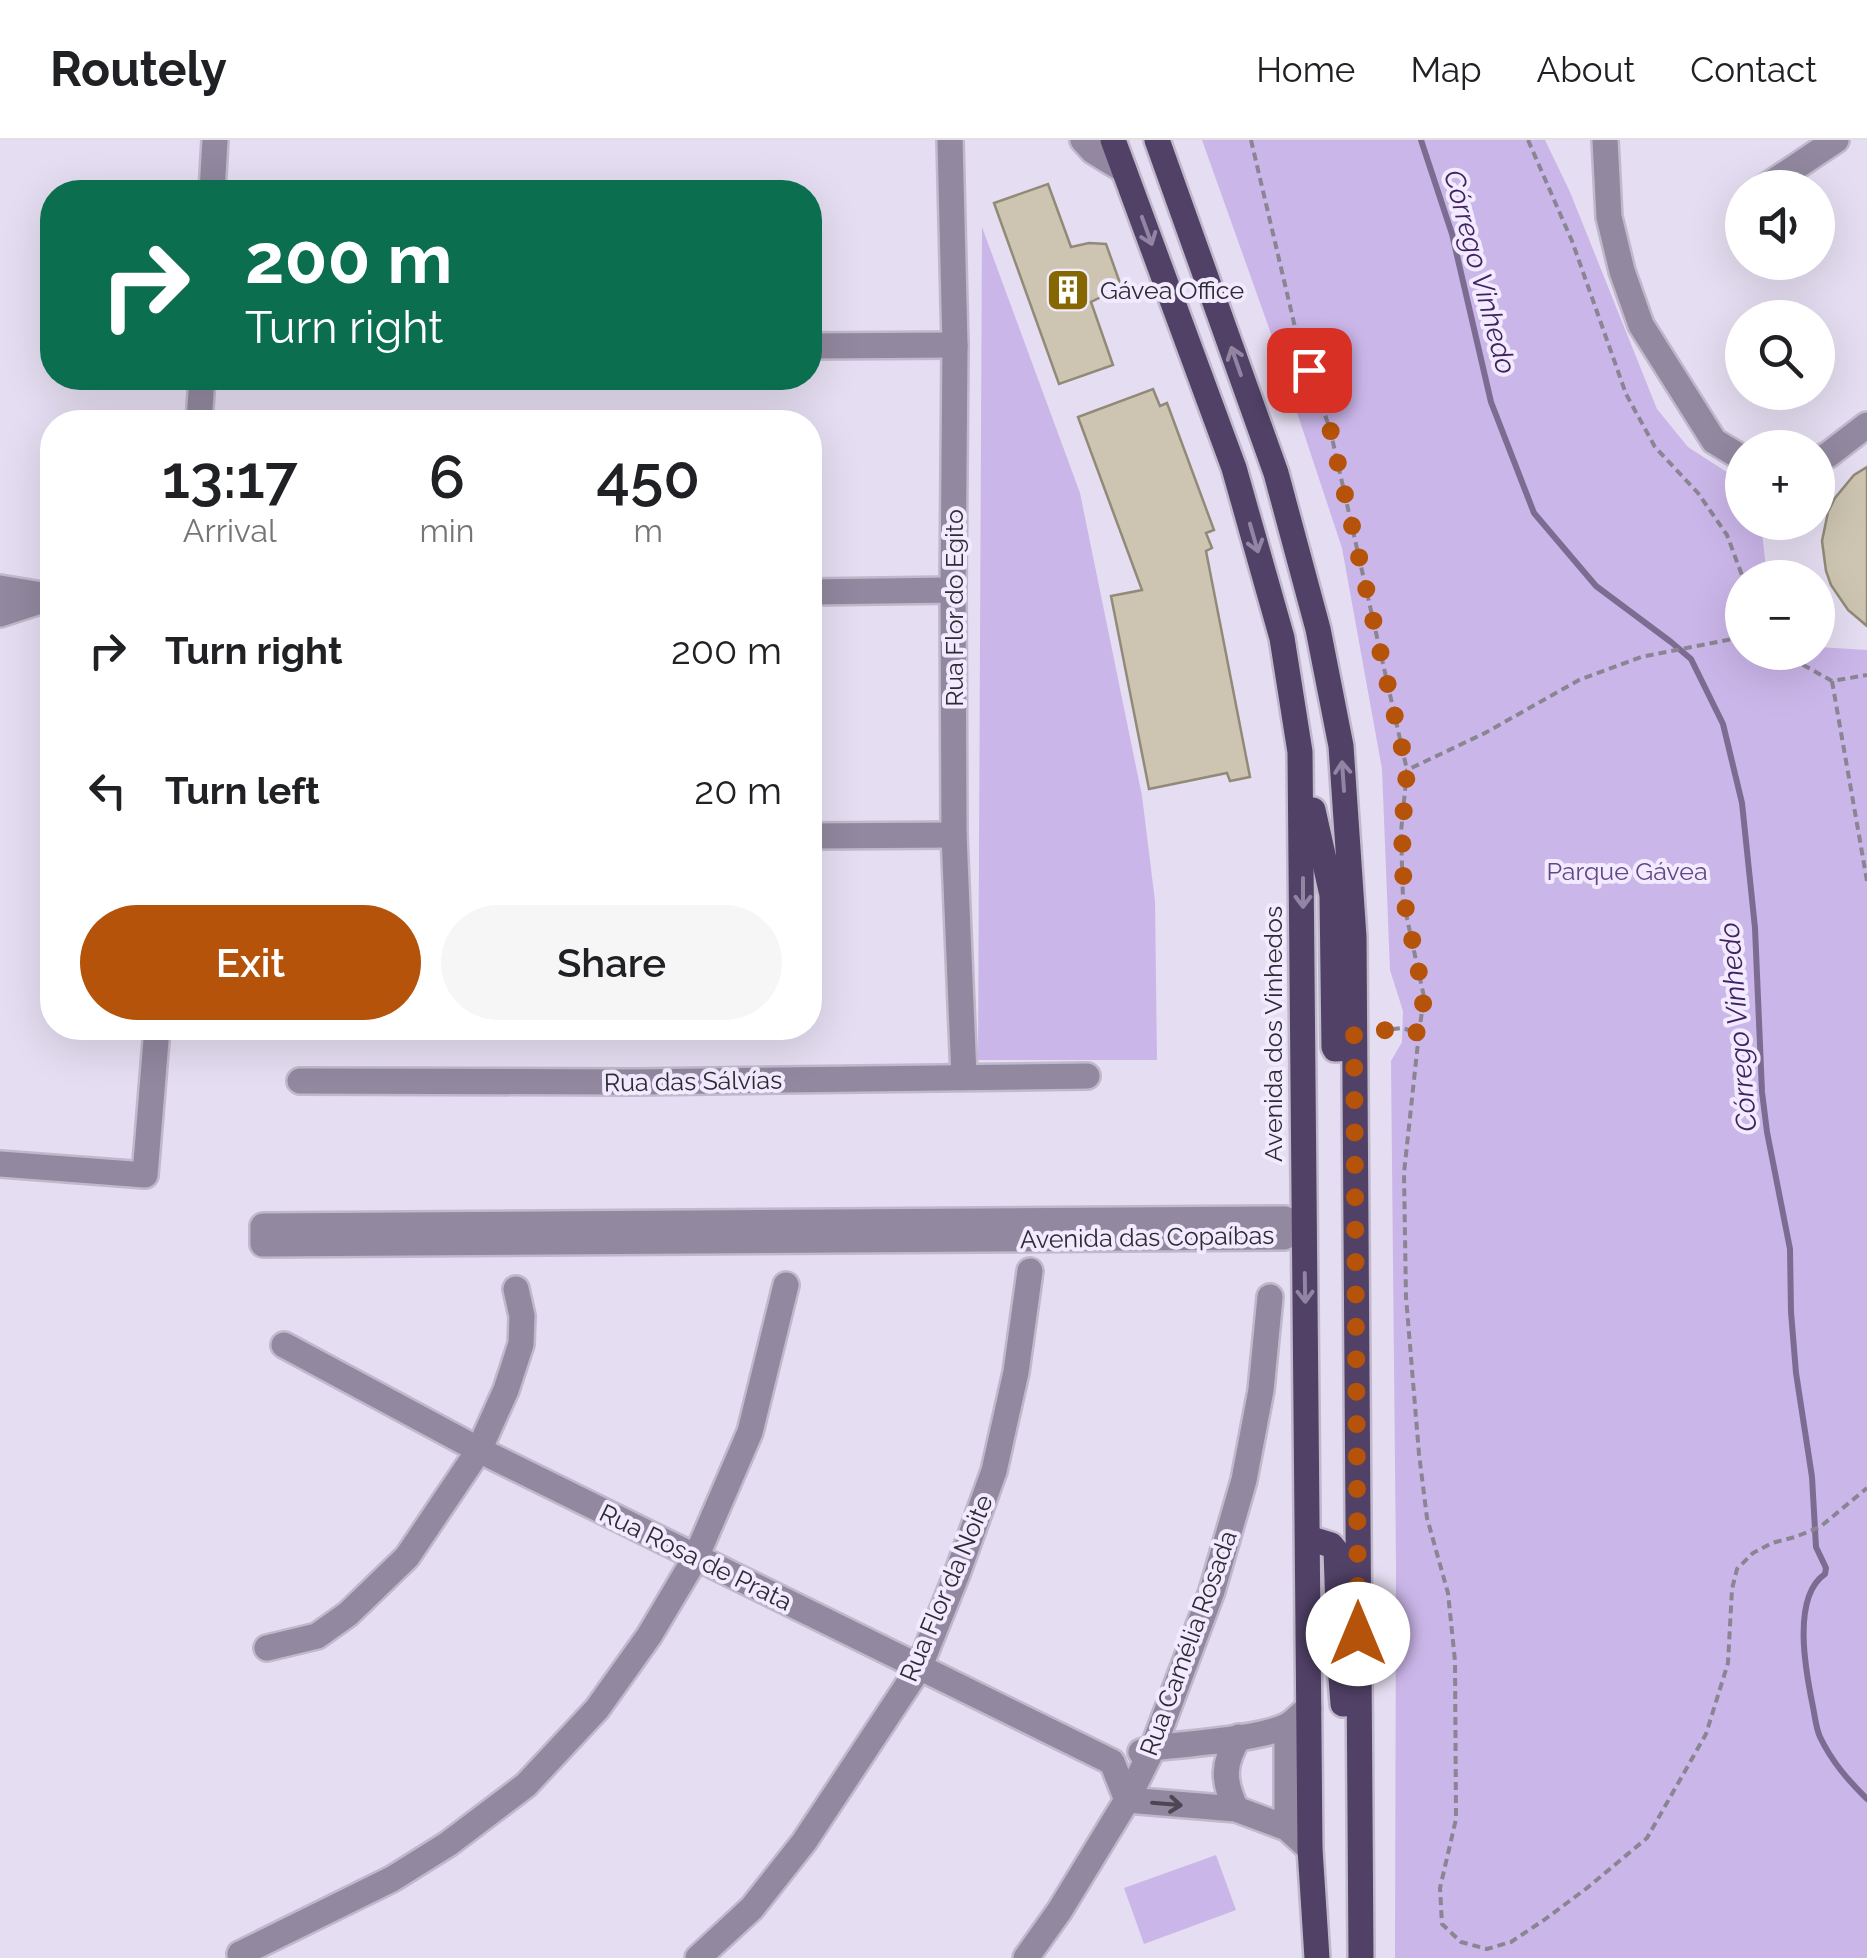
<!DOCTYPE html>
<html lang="en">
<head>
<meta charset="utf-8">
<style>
  body { margin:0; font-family:Raleway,sans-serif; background:#f6f6f6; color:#202124; height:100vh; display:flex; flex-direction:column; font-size:38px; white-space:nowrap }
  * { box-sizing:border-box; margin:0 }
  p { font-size:32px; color:#757577 }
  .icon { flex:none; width:55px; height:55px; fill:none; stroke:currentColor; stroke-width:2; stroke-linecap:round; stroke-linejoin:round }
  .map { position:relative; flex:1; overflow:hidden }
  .details { position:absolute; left:40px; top:270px; width:782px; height:630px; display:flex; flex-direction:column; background:#fff; border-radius:40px; box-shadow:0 10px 40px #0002 }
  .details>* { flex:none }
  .guide { position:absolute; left:40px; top:40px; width:782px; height:210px; border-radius:40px; box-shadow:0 10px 40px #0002; background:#0b6e4f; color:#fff; overflow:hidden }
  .fabs { position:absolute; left:1725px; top:30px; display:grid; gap:20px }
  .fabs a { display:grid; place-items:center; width:110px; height:110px; border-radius:50%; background:#fff; box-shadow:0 10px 40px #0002; font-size:50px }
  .pin { position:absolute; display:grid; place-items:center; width:85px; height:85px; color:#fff; margin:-42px; border-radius:20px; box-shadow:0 5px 15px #0006 }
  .me { position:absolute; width:110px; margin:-55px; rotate:0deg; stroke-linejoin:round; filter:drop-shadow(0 0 8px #0008) }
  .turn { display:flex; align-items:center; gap:35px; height:210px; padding:0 40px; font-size:45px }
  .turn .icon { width:130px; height:130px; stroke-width:2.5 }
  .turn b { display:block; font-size:70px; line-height:85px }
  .eta { display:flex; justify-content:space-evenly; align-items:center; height:170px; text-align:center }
  .eta b { font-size:60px; font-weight:600; line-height:70px }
  .cta { display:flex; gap:20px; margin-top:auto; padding:20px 40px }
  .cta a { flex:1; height:115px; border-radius:60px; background:#b45309; color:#fff; font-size:40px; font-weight:600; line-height:115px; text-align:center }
  .cta a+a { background:#f6f6f6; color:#202124 }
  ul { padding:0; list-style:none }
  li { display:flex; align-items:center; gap:30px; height:140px; padding:0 40px }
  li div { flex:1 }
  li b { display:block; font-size:38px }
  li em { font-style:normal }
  header { display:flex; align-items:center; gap:60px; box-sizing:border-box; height:140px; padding:0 50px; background:#fff; border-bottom:2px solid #e0e0e0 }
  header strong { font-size:48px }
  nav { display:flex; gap:55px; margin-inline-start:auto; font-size:35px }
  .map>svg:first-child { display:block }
</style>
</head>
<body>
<header>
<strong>Routely</strong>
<nav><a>Home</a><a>Map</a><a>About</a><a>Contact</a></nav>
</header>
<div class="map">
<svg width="1867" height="1818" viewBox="0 0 1867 1818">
  <rect width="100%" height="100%" fill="#e5ddf1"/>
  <g fill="#cbb6e9">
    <polygon points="1202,0 1545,0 1570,52 1657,269 1688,307 1742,342 1742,382 1761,383 1767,437 1742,438 1742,512 1818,512 1818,507 1867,510 1867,1818 1395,1818 1396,1425 1391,921 1402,902 1403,871 1390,830 1382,629 1342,408 1269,188"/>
    <polygon points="982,87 1080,353 1142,656 1155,761 1157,920 978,920"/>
    <polygon points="1216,1715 1236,1770 1144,1804 1124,1748"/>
  </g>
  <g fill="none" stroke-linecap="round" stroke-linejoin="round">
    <path stroke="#7c6c92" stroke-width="6" d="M 1421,0 L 1452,94 L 1491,262 L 1534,373 L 1596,446 L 1671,502 L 1691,519 L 1723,584 L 1742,663 L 1755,788 L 1762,952 L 1767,992 L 1790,1109 L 1791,1172 L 1796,1233 L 1812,1337 L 1816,1407 L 1826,1428 L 1825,1434 C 1791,1457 1806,1533 1813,1567 C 1815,1577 1816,1588 1820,1597 C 1832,1622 1848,1640 1867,1659"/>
  </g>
  <g fill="#cdc5b1" stroke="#928a78" stroke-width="2.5">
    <polygon points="1048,44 1071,107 1089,103 1106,104 1120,143 1103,156 1091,162 1113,225 1059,244 994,63"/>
    <polygon points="1153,249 1160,266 1167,263 1214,390 1206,393 1212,408 1206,411 1250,637 1230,641 1227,633 1149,649 1111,456 1142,450 1078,277"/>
    <polygon points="1867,327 1867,486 1848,470 1831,445 1826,431 1822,401 1828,372 1835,358 1854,335"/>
  </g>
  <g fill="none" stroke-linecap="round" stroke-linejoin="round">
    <g stroke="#c0b9cb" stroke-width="30">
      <g id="minor">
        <polyline points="950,0 955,205 953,450 954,695 964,937"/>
        <polyline points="1083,0 1093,11 1124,30"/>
        <polyline points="1605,0 1609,77 1622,131 1641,185 1714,301 1742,318"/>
        <polyline points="1764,48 1836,0"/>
        <polyline points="212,52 215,0"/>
        <polyline points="810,206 955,205"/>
        <polyline points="199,282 202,238"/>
        <polyline points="1818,319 1828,315 1867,285"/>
        <polyline points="0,448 48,456"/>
        <polyline points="810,452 953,450"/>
        <polyline points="0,474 52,457"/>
        <polyline points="810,696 954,695"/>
        <polyline points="300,941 636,942 1087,936"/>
        <polyline points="0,1024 145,1035 157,888"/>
        <polygon points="1285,1079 1304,1089 1284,1097 263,1104 263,1086"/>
        <polyline points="284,1205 479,1310 1112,1622 1127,1660 1236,1669 1287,1688 1310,1709"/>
        <polyline points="267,1508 317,1496 348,1474 407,1417 479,1310 506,1250 521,1204 522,1176 516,1149"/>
        <polyline points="1287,1586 1287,1688"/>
        <path d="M 1141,1612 L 1153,1608 C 1184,1604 1266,1599 1290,1584 C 1296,1580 1302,1573 1309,1568"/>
        <path d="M 1236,1669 C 1223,1641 1222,1624 1239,1597"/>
        <polyline points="240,1814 392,1739 448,1704 526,1645 597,1569 649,1496 696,1417 750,1292 786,1145"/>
        <polyline points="698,1818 752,1768 804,1702 919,1528 957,1434 994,1331 1016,1232 1030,1131"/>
        <polyline points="1026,1818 1060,1770 1127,1660 1153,1608 1212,1451 1244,1340 1261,1250 1270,1157"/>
      </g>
    </g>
    <g stroke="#c0b9cb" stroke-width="30">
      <g id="major">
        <polyline points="1113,0 1234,328 1282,498 1300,612 1310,1709 1317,1818"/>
        <polyline points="1157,0 1276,333 1318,489 1341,606 1354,797 1361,1818"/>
        <polyline points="1313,670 1332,755 1334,907 1335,909 1354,908"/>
        <polyline points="1308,1398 1331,1405 1336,1411 1340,1525 1343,1564"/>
      </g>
    </g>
    <g stroke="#8a8593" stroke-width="4" stroke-dasharray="8 5" stroke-linecap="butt">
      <polyline points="1251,0 1298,200 1330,289 1407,630"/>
      <polyline points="1528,0 1572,101 1626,254 1655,307 1698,353 1727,395 1743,438"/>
      <polyline points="1780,512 1832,541 1867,535"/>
      <polyline points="1832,541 1867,741"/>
      <polyline points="1379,891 1402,888 1419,893 1424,857 1403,760 1401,692 1407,630 1485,593 1579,540 1641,517 1738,498 1742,499"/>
      <polyline points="1419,893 1404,1033 1406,1157 1419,1314 1427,1378 1448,1453 1455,1521 1456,1679 1440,1748 1442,1784 1461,1802 1487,1809 1511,1802 1544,1780 1587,1748 1647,1698 1706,1594 1728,1523 1732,1449 1737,1429 1753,1413 1772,1403 1795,1397 1820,1387 1867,1348"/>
    </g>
    <use href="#minor" stroke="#92889f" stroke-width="25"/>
    <use href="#major" stroke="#514167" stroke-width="25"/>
  </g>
  <defs><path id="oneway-shaft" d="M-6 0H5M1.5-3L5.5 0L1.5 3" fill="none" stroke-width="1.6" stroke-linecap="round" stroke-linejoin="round" transform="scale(2.5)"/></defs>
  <g stroke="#9185a3">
    <use href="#oneway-shaft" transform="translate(1147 91) rotate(70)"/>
    <use href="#oneway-shaft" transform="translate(1236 221) rotate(-109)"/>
    <use href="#oneway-shaft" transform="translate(1254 398) rotate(74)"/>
    <use href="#oneway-shaft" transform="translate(1343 636) rotate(-94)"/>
    <use href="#oneway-shaft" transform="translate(1303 753) rotate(90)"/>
    <use href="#oneway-shaft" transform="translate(1305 1148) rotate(89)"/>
  </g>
  <use stroke="#4c4753" href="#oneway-shaft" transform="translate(1167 1664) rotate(5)"/>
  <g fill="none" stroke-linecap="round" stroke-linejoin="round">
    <polyline stroke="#b45309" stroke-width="18" stroke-dasharray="0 32.4" points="1309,230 1330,288 1407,630 1402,692 1404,760 1424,857 1419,893 1402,888 1354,894 1358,1494"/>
  </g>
  <defs>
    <g id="building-square" transform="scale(2.25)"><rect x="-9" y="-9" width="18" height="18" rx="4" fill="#866803" stroke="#f2eafe"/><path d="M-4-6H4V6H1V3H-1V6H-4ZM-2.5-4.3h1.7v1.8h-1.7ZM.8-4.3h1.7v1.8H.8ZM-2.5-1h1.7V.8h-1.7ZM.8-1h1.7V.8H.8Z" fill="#fff"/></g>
  </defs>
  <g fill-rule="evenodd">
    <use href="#building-square" x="1068" y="150"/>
  </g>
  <g text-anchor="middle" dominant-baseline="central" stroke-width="8" stroke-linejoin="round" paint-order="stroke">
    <g font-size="25" fill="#2e2b33" stroke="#f2eafe" text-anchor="start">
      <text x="1100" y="150">Gávea Office</text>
    </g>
    <g font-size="25" fill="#2e2b33" stroke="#f2eafe">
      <text transform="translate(954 468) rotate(-90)">Rua Flor do Egito</text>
      <text transform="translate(1273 894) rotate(-90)">Avenida dos Vinhedos</text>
      <text transform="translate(693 941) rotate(-1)">Rua das Sálvías</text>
      <text transform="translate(1147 1097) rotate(-1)">Avenida das Copaíbas</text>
      <text transform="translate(696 1417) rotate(26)">Rua Rosa de Prata</text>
      <text transform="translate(946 1448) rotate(-67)">Rua Flor da Noite</text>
      <text transform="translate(1188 1503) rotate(-70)">Rua Camélia Rosada</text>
    </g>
    <g font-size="25" fill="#644687" stroke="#f2eafe">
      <text x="1627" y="731">Parque Gávea</text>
    </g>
    <g font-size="28" font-style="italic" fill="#412260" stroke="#f2eafe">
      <text transform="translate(1480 132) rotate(75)">Córrego Vinhedo</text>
      <text transform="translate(1738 887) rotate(-95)">Córrego Vinhedo</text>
    </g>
  </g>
</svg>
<div class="fabs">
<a><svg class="icon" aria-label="sound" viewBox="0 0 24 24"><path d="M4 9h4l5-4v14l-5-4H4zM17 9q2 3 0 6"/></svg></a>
<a><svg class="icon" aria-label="search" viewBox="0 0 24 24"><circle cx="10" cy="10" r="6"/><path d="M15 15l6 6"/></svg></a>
<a>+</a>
<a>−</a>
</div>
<div class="pin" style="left:1309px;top:230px;background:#d93025"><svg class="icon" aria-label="arrive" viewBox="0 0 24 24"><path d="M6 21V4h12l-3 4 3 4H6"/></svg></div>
<svg class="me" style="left:1358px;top:1494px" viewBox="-20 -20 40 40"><circle r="19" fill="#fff"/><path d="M0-13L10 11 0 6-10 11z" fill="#b45309"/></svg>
<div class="guide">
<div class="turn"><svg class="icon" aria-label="right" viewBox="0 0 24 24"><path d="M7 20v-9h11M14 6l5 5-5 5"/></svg><div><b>200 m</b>Turn right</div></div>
</div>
<section class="details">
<div class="eta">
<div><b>13:17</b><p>Arrival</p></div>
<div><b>6</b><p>min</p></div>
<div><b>450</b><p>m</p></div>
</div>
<ul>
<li><svg class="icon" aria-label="right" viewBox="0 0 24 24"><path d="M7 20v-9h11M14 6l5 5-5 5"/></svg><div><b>Turn right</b></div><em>200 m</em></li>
<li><svg class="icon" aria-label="left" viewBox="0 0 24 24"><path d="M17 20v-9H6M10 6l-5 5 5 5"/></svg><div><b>Turn left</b></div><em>20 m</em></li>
</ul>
<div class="cta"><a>Exit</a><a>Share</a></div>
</section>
</div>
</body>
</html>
